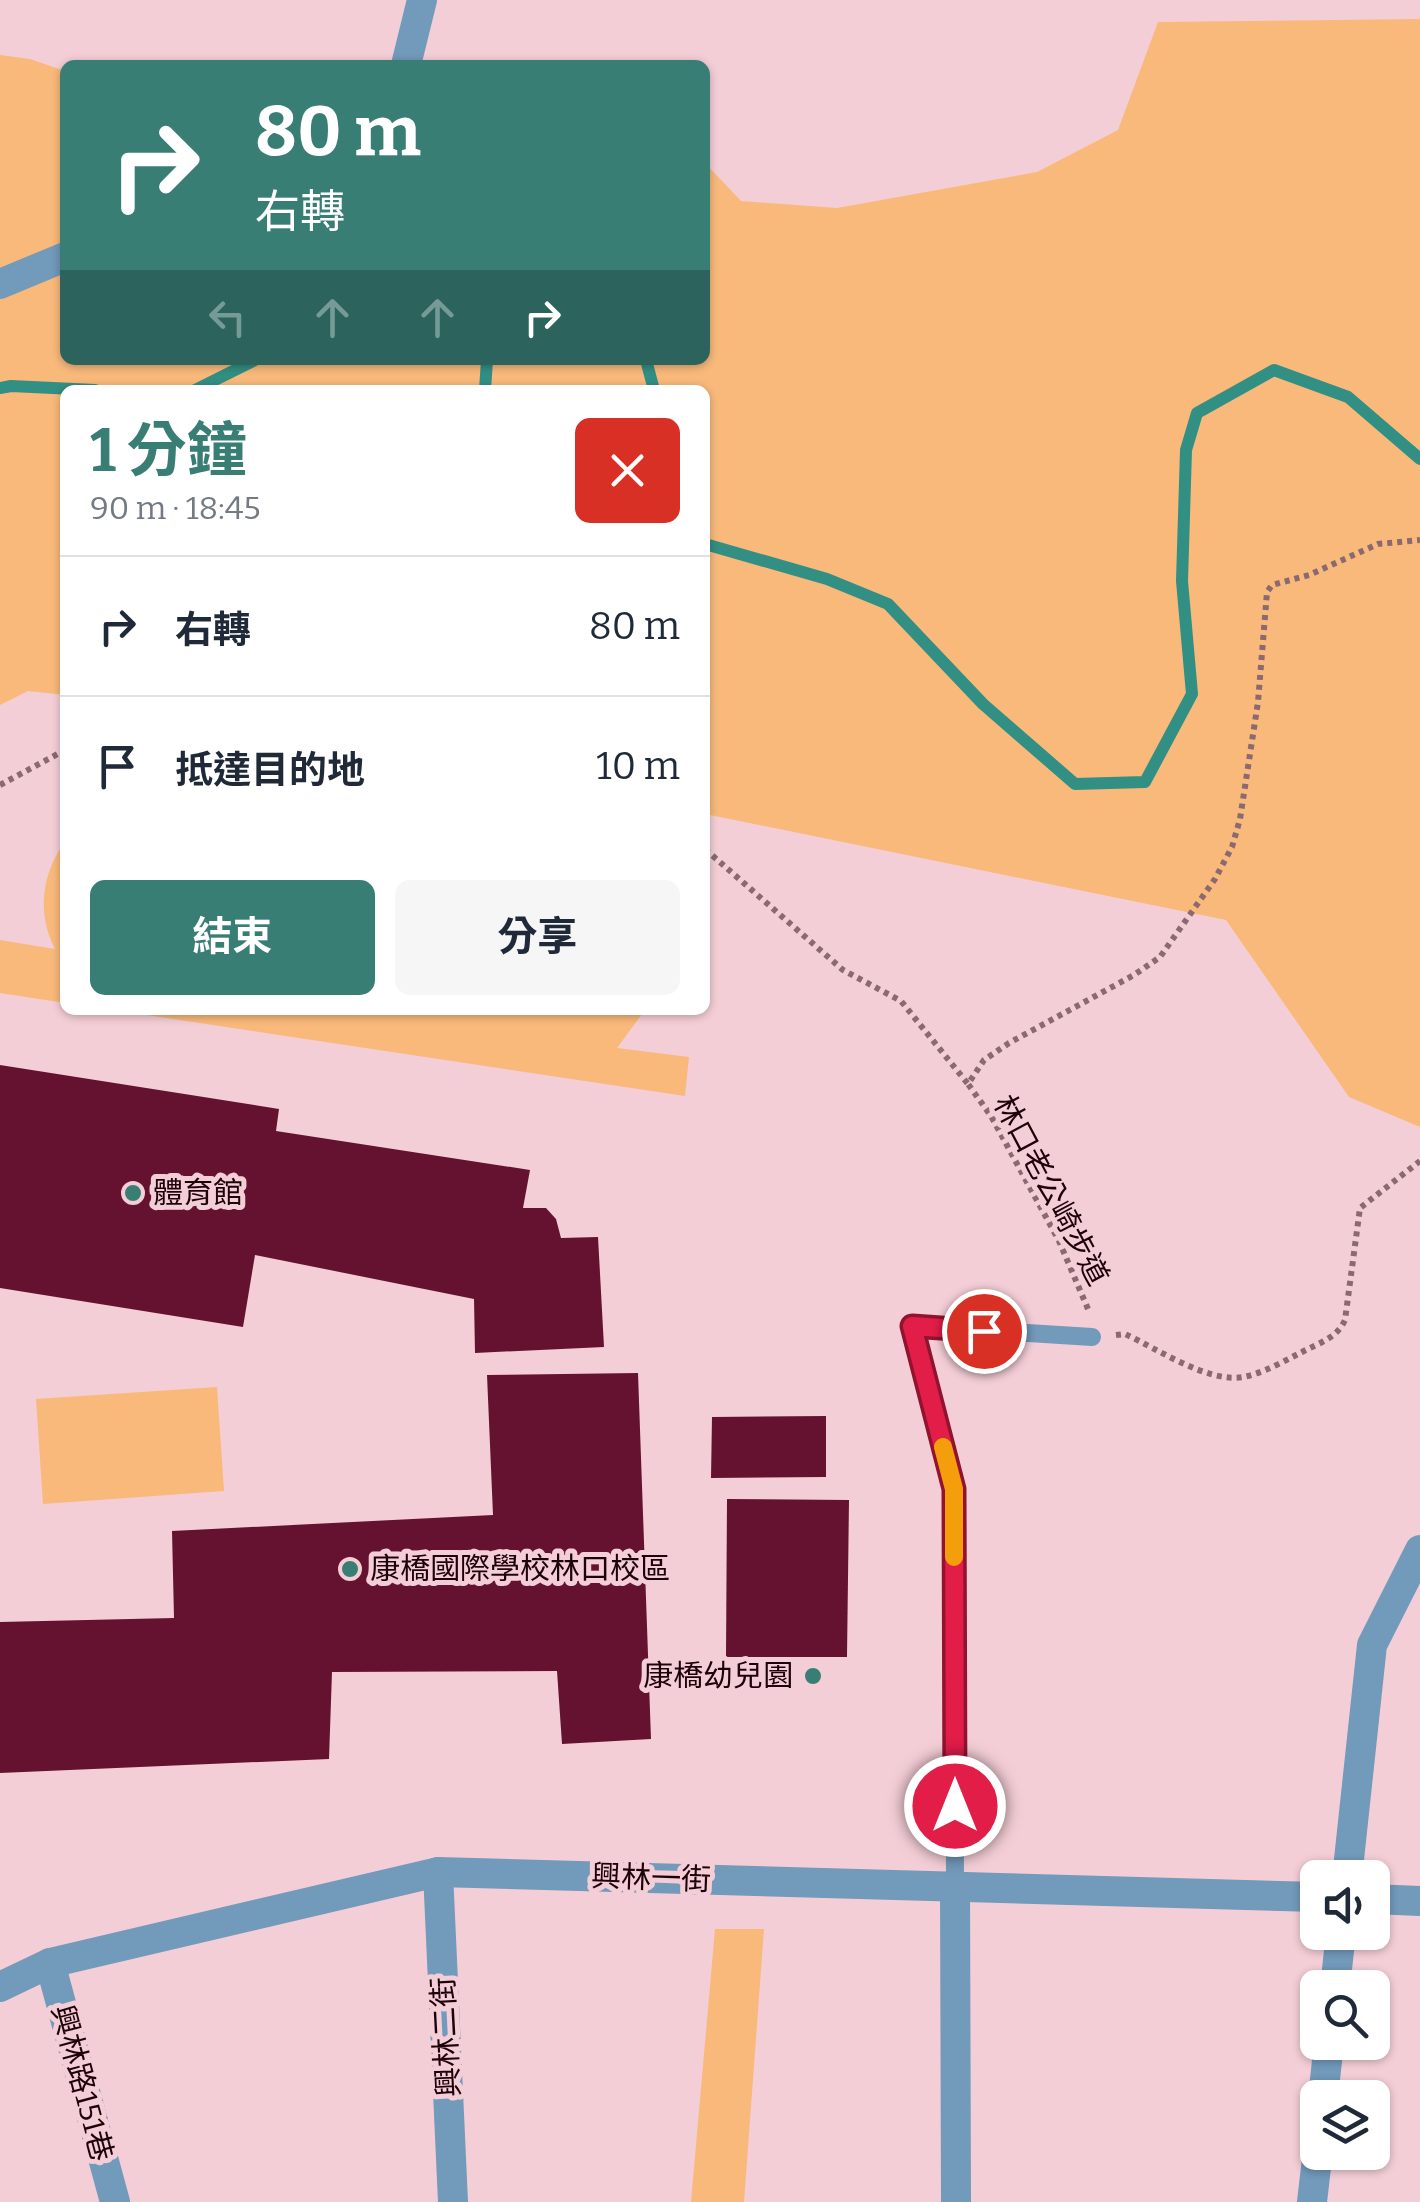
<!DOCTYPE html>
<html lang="zh-TW">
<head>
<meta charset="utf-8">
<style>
  body { margin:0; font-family:Bitter,"Noto Sans TC",serif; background:#f6f6f7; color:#1f2937; height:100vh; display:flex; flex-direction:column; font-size:38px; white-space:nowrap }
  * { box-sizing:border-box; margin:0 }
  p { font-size:32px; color:#747a83 }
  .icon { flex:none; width:55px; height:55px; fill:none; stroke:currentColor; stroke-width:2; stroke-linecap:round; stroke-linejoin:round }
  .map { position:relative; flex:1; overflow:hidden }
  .side { position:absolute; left:60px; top:385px; width:650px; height:630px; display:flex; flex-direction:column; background:#fff; border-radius:15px; box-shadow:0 2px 8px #0004 }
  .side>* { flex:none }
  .hud { position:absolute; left:60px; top:60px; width:650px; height:305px; border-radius:15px; box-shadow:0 2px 8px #0004; background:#387e75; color:#fff; overflow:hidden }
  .buttons { position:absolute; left:1300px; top:1860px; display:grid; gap:20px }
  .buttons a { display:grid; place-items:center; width:90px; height:90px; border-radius:15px; background:#fff; box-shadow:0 2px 8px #0004; font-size:50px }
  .pin { position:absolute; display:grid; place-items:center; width:85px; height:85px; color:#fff; margin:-42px; border:5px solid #fff; border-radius:50%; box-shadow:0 2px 10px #0007 }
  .me { position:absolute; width:110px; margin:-55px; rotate:0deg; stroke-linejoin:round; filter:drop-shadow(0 0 8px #0008) }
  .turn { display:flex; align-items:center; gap:35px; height:210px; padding:0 30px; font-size:45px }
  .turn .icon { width:130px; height:130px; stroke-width:2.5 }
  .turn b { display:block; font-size:70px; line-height:85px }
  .lanes { display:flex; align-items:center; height:95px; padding:0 30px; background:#0003; justify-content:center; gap:50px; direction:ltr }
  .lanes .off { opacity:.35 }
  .round { display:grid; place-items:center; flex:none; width:105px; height:105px; border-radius:15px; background:#f6f6f7 }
  .head { display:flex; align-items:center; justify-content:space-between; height:170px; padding:0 30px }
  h1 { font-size:60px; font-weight:700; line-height:75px; color:#387e75 }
  .primary-button { display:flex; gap:20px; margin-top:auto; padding:20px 30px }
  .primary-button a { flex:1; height:115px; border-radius:15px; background:#387e75; color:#fff; font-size:40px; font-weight:700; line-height:115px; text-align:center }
  .primary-button a+a { background:#f6f6f7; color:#1f2937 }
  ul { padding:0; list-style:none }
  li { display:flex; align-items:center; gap:30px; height:140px; padding:0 30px; border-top:2px solid #e0e1e3 }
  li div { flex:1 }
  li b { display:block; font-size:38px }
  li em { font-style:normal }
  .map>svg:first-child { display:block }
</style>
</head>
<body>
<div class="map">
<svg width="1420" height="2202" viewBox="0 0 1420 2202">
  <rect width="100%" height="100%" fill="#f4ced6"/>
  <g fill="#f9b97b">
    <polygon points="1420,19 1420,1127 1349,1097 1226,920 705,814 705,390 65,390 65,695 28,691 0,705 0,55 30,59 65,71 65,360 705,360 705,163 741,201 837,208 1037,172 1118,130 1158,22"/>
    <path d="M 65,842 L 65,1003 L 0,993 L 0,940 L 55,949 C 37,914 41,874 65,842 Z"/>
    <polygon points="113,1010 645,1010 617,1048 689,1057 685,1096"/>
    <polygon points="217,1387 224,1491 43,1504 36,1399"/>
    <polygon points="715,1929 764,1929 744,2202 691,2202"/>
  </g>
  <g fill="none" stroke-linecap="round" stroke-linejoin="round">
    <g stroke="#328f84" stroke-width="12">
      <polyline points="646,360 654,390"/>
      <polyline points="0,388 11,386 95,390"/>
      <polyline points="195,390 255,360"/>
      <polyline points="485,390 487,360"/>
      <polyline points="705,544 827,579 888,604 983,704 1075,784 1145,782 1192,694 1182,581 1186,450 1197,413 1274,370 1348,397 1420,459"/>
    </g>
  </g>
  <g fill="#651230">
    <polygon points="0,1065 279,1109 276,1131 530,1170 523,1208 546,1208 556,1219 561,1238 598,1237 604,1347 475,1353 474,1299 255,1255 243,1327 0,1288"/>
    <polygon points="638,1373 651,1739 562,1744 557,1671 332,1672 329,1759 0,1773 0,1622 174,1618 172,1531 493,1515 487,1375"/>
    <polygon points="826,1416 826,1477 711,1478 712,1417"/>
    <polygon points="727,1499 849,1500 847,1657 726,1657"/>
  </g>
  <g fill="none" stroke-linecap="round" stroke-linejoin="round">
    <g stroke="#8a6971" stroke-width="6" stroke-dasharray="5 5" stroke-linecap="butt">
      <polyline points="0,785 65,750"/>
      <polyline points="705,849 843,970 901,1001 968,1084"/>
      <polyline points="1088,1309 1059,1241 991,1116 968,1084 984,1060 1009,1043 1134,975 1160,957 1215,879 1232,847 1240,819 1258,702 1267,592 1272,585 1309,575 1378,544 1420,540"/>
      <path d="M 1116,1335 L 1125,1334 C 1158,1349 1207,1383 1243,1377 C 1264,1373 1284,1361 1302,1352 C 1319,1343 1337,1338 1345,1320 L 1360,1208 L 1420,1161"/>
    </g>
    <polyline stroke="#729abb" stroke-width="18" points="955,1886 954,1489 912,1326 1092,1337"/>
    <g stroke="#729abb" stroke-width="30">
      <polyline points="406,65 422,0"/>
      <polyline points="0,284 65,257"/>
      <polyline points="438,1872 453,2202"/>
      <polyline points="1347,1878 1372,1645 1420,1550"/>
      <polyline points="955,1886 956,2202"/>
      <polyline points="1372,1899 1420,1901"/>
      <polyline points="50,1963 115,2202"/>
      <polyline points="0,1987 50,1963 438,1872 1318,1897"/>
      <polyline points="1335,1988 1341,1932"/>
      <polyline points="1323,2098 1329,2042"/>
      <polyline points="1312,2202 1318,2150"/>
    </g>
  </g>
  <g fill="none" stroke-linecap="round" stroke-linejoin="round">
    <g stroke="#92132f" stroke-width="25">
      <polyline id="route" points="955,1806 954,1489 912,1326 984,1331"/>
    </g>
    <use href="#route" stroke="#e11d48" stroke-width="18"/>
    <polyline stroke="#f59e0b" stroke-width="18" points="943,1447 954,1489 954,1557"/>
  </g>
  <g fill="#387e75" stroke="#f4ced6" stroke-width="4">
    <circle cx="133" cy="1193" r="10"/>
    <circle cx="350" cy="1569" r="10"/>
    <circle cx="813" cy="1676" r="10"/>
  </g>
  <g text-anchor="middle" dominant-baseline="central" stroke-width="10" stroke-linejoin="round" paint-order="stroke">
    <g font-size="30" fill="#1e020a" stroke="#f4ced6">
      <text transform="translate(1051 1190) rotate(62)">林口老公崎步道</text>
      <text transform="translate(651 1878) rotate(2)">興林一街</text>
      <text transform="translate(446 2037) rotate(-93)">興林二街</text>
      <text transform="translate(82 2083) rotate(75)">興林路151巷</text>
    </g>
    <g font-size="30" fill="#1e020a" stroke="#f4ced6" text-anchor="start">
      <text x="153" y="1193">體育館</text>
      <text x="370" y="1569">康橋國際學校林口校區</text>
      <text x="793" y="1676" text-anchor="end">康橋幼兒園</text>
    </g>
  </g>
</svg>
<div class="buttons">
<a><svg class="icon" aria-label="sound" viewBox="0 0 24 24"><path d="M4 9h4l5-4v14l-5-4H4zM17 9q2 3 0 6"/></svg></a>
<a><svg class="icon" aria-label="search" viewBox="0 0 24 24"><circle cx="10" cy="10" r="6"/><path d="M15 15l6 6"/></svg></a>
<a><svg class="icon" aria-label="layers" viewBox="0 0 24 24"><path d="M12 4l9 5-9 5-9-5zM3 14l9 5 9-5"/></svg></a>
</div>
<div class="pin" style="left:984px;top:1331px;background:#d93025"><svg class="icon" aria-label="arrive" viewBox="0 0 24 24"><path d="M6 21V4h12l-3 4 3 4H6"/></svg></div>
<svg class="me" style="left:955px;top:1806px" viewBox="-20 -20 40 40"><circle r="17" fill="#e11d48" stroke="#fff" stroke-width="3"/><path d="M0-11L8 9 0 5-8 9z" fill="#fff"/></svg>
<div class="hud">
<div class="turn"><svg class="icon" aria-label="right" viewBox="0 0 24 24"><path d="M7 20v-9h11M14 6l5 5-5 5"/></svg><div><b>80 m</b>右轉</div></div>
<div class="lanes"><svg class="icon off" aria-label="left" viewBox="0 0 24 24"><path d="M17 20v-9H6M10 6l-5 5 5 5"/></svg><svg class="icon off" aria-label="ahead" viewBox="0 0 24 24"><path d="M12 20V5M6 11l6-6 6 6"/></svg><svg class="icon off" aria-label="ahead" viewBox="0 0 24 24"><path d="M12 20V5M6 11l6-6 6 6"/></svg><svg class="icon" aria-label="right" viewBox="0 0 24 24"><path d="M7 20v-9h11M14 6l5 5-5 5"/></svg></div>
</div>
<section class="side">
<div class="head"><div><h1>1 分鐘</h1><p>90 m · 18:45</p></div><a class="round" style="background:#d93025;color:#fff"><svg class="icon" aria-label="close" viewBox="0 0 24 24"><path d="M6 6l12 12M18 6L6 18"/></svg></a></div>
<ul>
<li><svg class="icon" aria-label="right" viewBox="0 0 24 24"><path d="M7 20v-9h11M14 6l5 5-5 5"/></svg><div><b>右轉</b></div><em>80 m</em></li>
<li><svg class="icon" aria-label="arrive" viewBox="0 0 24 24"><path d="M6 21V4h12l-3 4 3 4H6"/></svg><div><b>抵達目的地</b></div><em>10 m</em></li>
</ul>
<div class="primary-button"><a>結束</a><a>分享</a></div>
</section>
</div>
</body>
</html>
